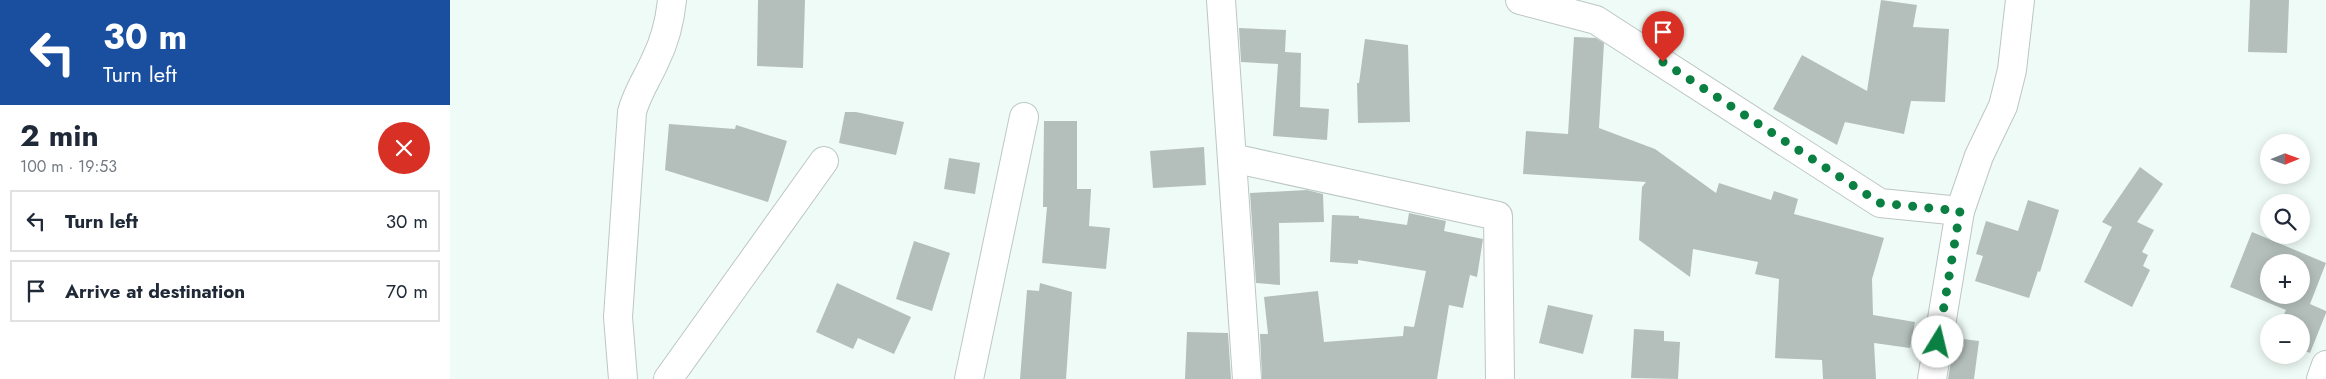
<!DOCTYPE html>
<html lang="en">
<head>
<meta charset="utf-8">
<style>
  body { margin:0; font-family:Jost,sans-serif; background:#f2f2f3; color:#1f2937; height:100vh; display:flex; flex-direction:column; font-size:19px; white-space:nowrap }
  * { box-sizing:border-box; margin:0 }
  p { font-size:16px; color:#747a83 }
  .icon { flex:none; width:28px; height:28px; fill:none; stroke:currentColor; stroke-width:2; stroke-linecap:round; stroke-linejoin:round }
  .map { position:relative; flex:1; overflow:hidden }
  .details { display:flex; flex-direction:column; background:#fff; width:450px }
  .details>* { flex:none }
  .hud { background:#1a4fa0; color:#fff; overflow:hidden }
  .needle { width:32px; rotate:89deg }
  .tools { position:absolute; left:1810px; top:134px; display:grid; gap:10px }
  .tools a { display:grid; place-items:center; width:50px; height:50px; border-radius:50%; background:#fff; box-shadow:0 2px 12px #0003; font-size:25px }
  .pin { position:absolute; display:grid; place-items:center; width:42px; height:42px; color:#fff; margin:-51px -21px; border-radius:50% 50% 50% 0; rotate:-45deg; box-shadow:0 0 5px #0007 }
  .pin .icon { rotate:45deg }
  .me { position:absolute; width:55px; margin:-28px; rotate:9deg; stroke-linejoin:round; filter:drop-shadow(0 0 4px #0008) }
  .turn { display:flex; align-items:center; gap:18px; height:105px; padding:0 20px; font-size:22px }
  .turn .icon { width:65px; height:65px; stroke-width:2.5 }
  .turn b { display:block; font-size:35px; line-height:42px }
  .round { display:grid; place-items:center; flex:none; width:52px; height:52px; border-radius:26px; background:#f2f2f3 }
  .head { display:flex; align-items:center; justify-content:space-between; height:85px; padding:0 20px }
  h1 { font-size:30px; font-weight:700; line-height:38px }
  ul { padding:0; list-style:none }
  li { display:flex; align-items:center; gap:15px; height:62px; margin:0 10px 8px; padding:0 10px; border:2px solid #e0e1e3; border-radius:0px }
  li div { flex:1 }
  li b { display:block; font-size:19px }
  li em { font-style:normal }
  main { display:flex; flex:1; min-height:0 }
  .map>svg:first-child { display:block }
</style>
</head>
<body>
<main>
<section class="details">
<div class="hud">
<div class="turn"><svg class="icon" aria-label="left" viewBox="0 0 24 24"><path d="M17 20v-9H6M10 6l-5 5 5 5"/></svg><div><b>30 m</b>Turn left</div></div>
</div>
<div class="head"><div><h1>2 min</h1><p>100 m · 19:53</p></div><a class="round" style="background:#d93025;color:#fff"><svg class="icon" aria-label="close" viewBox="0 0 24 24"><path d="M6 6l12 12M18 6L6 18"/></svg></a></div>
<ul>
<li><svg class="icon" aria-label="left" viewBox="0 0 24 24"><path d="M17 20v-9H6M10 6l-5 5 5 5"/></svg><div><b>Turn left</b></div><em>30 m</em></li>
<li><svg class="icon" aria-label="arrive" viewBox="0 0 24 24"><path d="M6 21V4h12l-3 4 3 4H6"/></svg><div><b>Arrive at destination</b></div><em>70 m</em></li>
</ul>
</section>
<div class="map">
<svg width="1876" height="379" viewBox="0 0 1876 379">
  <rect width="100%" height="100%" fill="#effbf6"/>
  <g fill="#b4bfbb" fill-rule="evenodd">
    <polygon points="308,0 355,0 353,68 307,66"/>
    <polygon points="1431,0 1467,5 1463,27 1499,29 1495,102 1461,101 1454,134 1395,122 1387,145 1323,109 1352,55 1417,91"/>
    <polygon points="1800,0 1839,0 1837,53 1798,52"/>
    <polygon points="789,28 836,30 835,52 851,53 850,107 879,109 877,140 823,136 828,64 791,62"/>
    <polygon points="1124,37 1146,38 1154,43 1149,128 1205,149 1266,193 1269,183 1321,200 1324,191 1348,199 1344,214 1434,238 1422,279 1423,315 1465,322 1460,348 1424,343 1426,379 1373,379 1372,360 1325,358 1329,279 1305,274 1308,262 1243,249 1240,277 1189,240 1192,187 1196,182 1073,174 1076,131 1118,134"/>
    <polygon points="915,39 958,45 960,122 908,123 907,83 909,83"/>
    <polygon points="395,112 406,112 454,122 446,155 389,143"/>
    <polygon points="594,121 627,121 627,189 641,189 639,226 660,228 656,269 592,263 597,207 593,207"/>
    <polygon points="219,124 285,129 286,125 337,141 318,202 215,170"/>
    <polygon points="754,147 756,185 703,188 700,151"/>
    <polygon points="499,158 530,163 525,194 494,189"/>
    <polygon points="1690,167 1713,184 1687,222 1704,230 1692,252 1698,255 1693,266 1700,270 1682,307 1634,282 1662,227 1652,222"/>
    <polygon points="857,190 873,194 874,222 829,223 830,285 806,283 800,193"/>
    <polygon points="1578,200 1609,210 1590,272 1588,271 1579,298 1525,281 1533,256 1526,254 1536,221 1568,231"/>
    <polygon points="959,213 996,221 994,231 1033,239 1027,277 1020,275 1013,308 999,305 987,379 812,379 810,334 818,334 814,297 868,291 874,342 953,336 954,326 964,327 976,271 908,260 908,264 880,262 882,215 909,216 909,218 957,225"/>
    <path d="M 1802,232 L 1876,263 L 1860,304 L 1876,311 L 1876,313 L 1860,353 L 1851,349 L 1851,322 L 1830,322 L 1836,310 L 1780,287 ZM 1819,262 L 1851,262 L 1851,295 L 1819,295 Z"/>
    <polygon points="464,241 500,253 482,311 446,299"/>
    <polygon points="387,283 461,317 444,354 408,338 403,349 366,332"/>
    <polygon points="590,283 622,292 616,379 570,379 577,290 589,291"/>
    <polygon points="1098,305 1143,315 1133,354 1089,343"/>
    <polygon points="1184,329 1214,331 1214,341 1230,342 1228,379 1181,378"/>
    <polygon points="737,332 778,333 781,379 735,379"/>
    <polygon points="1505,338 1529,341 1524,379 1498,379"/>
  </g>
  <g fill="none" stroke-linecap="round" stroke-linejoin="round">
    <g stroke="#bcc7c3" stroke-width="30">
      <g id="street">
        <polyline points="771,0 797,379"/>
        <polyline points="1070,0 1146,20 1430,203 1510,211"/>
        <polyline points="782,158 1048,216 1050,379"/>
        <path d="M 173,379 L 168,317 L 182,112 C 187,93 197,79 205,61 C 214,43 220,20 222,0"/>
        <polyline points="218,379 374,161"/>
        <polyline points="519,379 574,117"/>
        <polyline points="1482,379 1510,211 1529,156 1553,106 1562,70 1570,0"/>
        <polyline points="1871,379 1876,365"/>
      </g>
    </g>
    <use href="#street" stroke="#fff" stroke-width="28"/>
  </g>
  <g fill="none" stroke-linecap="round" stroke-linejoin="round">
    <polyline stroke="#0b8043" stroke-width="9" stroke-dasharray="0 16.2" points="1213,62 1430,203 1510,211 1488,342"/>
  </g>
</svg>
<div class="tools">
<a><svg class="needle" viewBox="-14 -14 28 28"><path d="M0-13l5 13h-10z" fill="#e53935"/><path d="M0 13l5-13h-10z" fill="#747a83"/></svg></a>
<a><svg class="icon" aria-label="search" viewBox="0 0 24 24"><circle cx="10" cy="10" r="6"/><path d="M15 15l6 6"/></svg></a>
<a>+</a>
<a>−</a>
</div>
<div class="pin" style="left:1213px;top:62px;background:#d93025"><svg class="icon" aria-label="arrive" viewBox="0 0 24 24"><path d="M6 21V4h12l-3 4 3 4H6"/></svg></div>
<svg class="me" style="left:1488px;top:342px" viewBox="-20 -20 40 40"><circle r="19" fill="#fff"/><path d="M0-13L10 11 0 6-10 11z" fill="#0b8043"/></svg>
</div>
</main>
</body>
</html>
